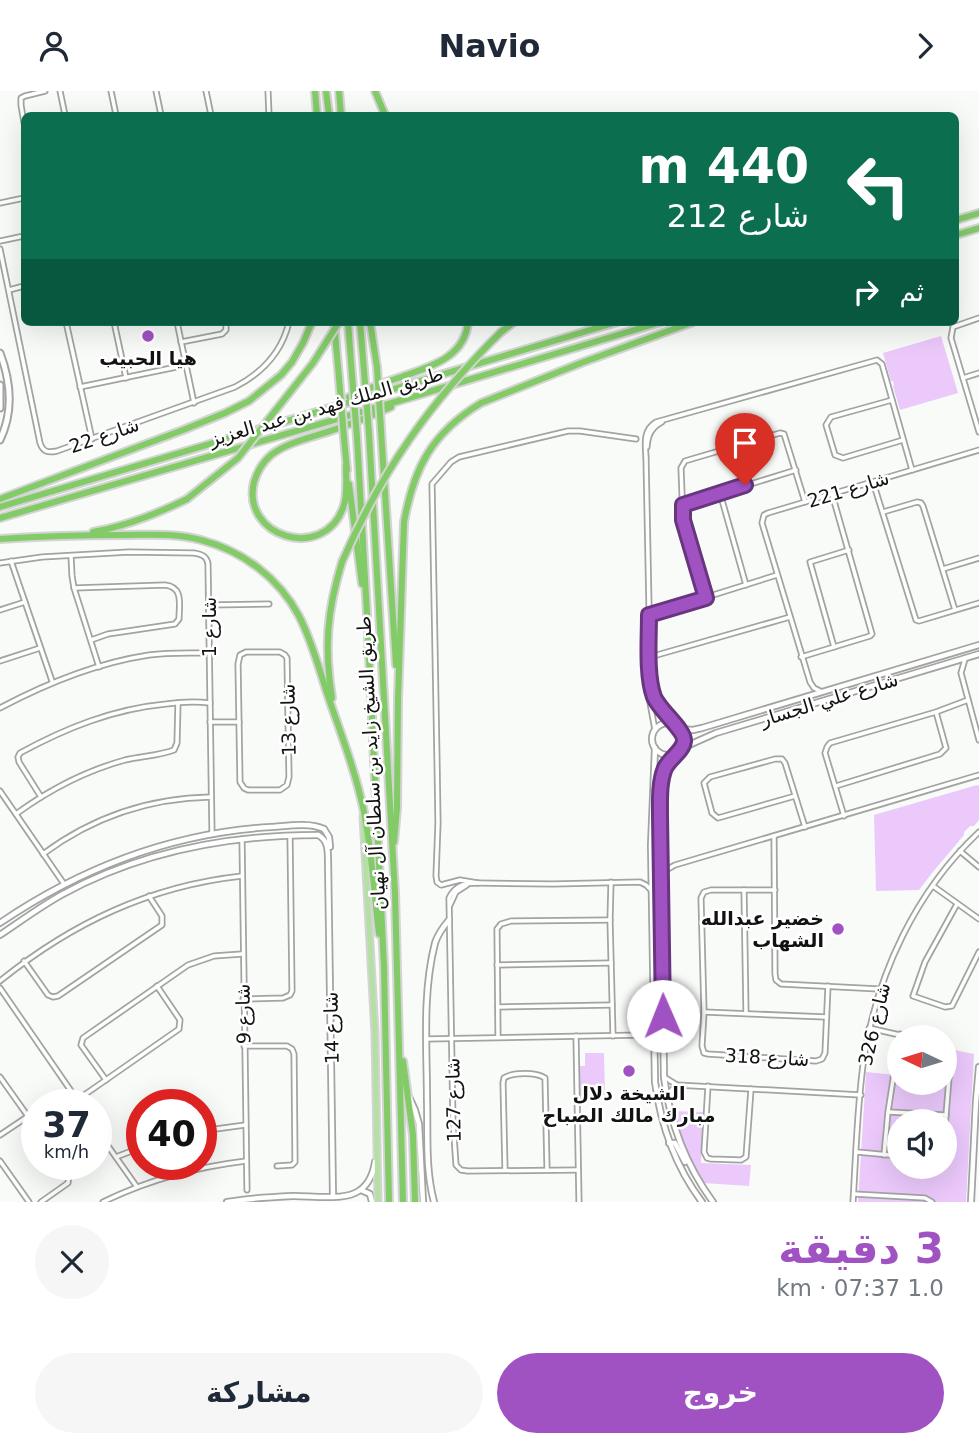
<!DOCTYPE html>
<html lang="ar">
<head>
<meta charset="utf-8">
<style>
  body { margin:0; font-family:"DejaVu Sans",Cairo,sans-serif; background:#f6f6f7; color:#1f2937; direction:rtl; height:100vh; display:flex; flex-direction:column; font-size:26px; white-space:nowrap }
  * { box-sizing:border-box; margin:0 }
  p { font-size:23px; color:#747a83 }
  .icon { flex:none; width:38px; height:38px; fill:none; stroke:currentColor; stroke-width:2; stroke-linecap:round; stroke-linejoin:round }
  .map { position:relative; height:1111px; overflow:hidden; direction:ltr }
  .details { display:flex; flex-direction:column; background:#fff; flex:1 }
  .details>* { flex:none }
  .guide { position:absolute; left:21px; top:21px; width:938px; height:214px; border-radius:10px; box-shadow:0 7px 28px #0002; direction:rtl; background:#0b6e4f; color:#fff; overflow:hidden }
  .needle { width:46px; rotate:274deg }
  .tools { position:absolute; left:887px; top:934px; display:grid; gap:14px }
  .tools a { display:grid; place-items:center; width:70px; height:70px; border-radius:50%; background:#fff; box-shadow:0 7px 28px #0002; font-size:35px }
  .speed { position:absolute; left:21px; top:998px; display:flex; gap:14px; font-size:35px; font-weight:700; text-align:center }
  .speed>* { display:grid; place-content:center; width:91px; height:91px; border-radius:50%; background:#fff; box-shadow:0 7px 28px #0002; line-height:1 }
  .speed small { font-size:18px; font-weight:400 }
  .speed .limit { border:10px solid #d22; background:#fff; color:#111 }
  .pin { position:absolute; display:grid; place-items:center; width:60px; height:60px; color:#fff; margin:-72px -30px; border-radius:50% 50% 50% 0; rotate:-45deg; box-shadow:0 0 7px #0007 }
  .pin .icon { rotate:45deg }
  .me { position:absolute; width:77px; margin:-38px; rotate:359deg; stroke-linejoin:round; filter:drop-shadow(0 0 5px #0008) }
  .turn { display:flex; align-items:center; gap:24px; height:147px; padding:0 35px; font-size:32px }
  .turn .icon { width:91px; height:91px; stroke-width:2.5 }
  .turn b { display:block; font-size:49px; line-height:60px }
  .then { display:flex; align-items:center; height:66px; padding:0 35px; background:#0003; gap:14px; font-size:26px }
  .round { display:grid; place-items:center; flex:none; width:74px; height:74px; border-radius:37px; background:#f6f6f7 }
  .head { display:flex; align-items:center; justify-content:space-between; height:119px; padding:0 35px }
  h1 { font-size:42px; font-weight:800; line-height:52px; color:#a052c3 }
  .cta { display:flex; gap:14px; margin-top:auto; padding:14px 35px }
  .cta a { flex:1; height:80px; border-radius:42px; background:#a052c3; color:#fff; font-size:28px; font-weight:800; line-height:80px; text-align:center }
  .cta a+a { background:#f6f6f7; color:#1f2937 }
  header { display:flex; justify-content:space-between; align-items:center; height:91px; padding:0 35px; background:#fff; font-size:32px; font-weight:800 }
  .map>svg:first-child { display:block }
</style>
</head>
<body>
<header><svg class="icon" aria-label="forward" viewBox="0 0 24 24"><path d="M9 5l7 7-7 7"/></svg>Navio<svg class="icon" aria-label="person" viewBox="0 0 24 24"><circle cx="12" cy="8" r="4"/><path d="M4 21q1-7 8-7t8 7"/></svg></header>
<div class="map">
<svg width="979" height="1111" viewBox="0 0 979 1111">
  <rect width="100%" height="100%" fill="#f9fbf8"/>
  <g fill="#ebc9fb" fill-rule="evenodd">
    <polygon points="941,245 958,302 900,319 893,295 894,294 893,290 891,290 883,262"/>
    <polygon points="977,694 979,695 979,729 974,735 970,735 964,741 964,744 932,782 919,799 876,800 874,724"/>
    <path d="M 945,957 L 974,963 L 966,1111 L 858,1111 L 866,981 L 897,984 L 899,973 L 900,992 L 945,992 ZM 900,1031 L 945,1031 L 945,1076 L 900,1076 Z"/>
    <polygon points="585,962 604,962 605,1005 580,1005 580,975 585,975"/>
    <polygon points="672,1020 703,1021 701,1072 751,1074 749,1095 703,1092 680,1047"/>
  </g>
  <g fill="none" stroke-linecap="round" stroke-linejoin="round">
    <g stroke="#a2a4a1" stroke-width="7">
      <g id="minor">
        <polyline points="60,0 65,24"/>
        <polyline points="111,0 116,24"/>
        <polyline points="156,0 161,24"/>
        <polyline points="206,0 211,24"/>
        <polyline points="268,0 269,24"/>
        <polyline points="24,32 21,14 21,7 25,5 45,0"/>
        <polyline points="0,112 24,107"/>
        <polyline points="0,150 24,145"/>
        <path d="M 0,158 L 40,352 C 43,361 48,362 57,360 L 235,296 C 262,282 282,261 289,231"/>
        <polyline points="9,199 24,195"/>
        <polyline points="979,227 953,236 951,247 979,341"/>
        <polyline points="66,231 92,348"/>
        <polyline points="114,231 126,287"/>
        <polyline points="177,231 194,312"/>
        <polyline points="181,251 222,243 226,239 226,231"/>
        <polyline points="963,287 979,282"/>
        <polyline points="80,296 186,274"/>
        <polyline points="892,309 831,326 826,334 835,364 843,367 903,349"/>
        <path d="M 647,356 C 648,344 651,337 662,331"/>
        <path d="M 646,366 C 645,352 643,339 656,331 L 877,269 L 882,273 L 912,379"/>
        <polyline points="646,367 650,566 648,601 655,639"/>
        <polyline points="873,391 916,529 919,530 979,512"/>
        <polyline points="720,402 746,494"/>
        <polyline points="683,414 796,379"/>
        <polyline points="883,421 917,411 921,412 923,415 955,519"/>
        <polyline points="71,465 72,485 74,497 99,576"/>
        <polyline points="11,470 52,590"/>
        <path d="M 0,472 L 42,466 L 129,461 L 194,462 C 201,463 207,465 208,473 L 212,743"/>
        <polyline points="943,478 979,467"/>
        <path d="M 74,497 L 165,494 C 184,496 179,514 179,528 L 175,533 L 108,543 L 91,549"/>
        <polyline points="706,507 683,429 681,377 685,370 780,342 784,343 805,411"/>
        <polyline points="208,514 269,513"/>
        <polyline points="0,519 25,511"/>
        <polyline points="649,524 777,484"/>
        <polyline points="834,556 810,471 849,459"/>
        <polygon points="246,561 280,561 285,564 287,567 289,686 287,694 280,699 248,699 244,697 240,691 238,573 240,564"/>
        <polyline points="650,566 790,526"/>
        <polyline points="801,566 870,545 872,543 832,403"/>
        <polyline points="965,568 961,582 979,649"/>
        <polyline points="0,570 40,557"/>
        <polyline points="651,595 659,615 673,633"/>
        <polyline points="820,600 814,597 810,591 762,432 764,424 768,422 979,359"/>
        <path d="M 0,617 C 47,592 96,572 149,564 C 169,561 189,562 209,562"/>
        <polyline points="210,631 239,631"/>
        <polyline points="836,695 940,663 946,657 936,621"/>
        <polyline points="0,700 64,793"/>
        <polyline points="795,705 718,727 712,722 704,692 710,686 775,668 782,668 785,672 805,736"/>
        <path d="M 41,706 L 19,671 L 18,666 L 20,662 C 66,637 113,618 166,613 C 180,611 195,610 210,612"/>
        <path d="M 16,723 C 49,699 85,680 125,669 C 141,665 158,665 174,659 L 177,652 L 178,612"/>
        <polyline points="844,725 825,662 827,656 830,652 936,621 968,609"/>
        <polyline points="774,745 775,883 776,889 781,893 879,898"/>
        <polyline points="242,748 247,1099"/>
        <polyline points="960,760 979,776"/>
        <path d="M 43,763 C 93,726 149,707 211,706"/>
        <polyline points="662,784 668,778 675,774 979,684"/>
        <polyline points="611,791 610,829 613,945"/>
        <polyline points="478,792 460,789 441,794 437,791 436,785 438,732 437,669 432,393 451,371 459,366 568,340 580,340 636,348"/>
        <polyline points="933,795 979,828"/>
        <polyline points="744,799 746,922"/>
        <polyline points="775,799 711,799 704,801 701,807 704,921 702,955 704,962 708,963 816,970 822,968 825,962 828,895"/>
        <polyline points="957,813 925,871 913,905 945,916 952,915 979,861"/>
        <polyline points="450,814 456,801 467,794"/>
        <polyline points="24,870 48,904 53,906 58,905 162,834 162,825 149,805"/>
        <polyline points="497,874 611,872"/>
        <path d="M 0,890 C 72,832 150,795 242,785"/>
        <polyline points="0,897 80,1013"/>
        <polyline points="243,908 283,907 290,904 292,900 290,745"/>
        <polyline points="498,916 612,914"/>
        <polyline points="704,921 826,926"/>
        <polyline points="869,937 913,947"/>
        <polyline points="576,945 579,1111"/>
        <polyline points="498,946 497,838 501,833 511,830 610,829"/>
        <polyline points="426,948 642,944 648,947 654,954"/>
        <polyline points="945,954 949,957 951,962 945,1037"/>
        <polyline points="244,955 287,955 292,958 294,963 295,1071 292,1074 277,1075"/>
        <polyline points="0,986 37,1038"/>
        <polyline points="664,986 677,994 861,1004"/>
        <polyline points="106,989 81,954 83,947 188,874 214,865 242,863"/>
        <polyline points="708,995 704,1061 707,1067 711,1068 741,1069 746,1066 751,998"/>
        <polyline points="666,1004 677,994"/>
        <polyline points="77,1009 179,938 180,929 157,895"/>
        <polyline points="889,1021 946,1024"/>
        <polyline points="96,1038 137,1096"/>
        <polyline points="201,1040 245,1034"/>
        <polyline points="0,1044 27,1026"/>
        <polyline points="857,1061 900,1065"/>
        <polyline points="884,1064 888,1021 900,943"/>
        <polyline points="116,1066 142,1056"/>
        <polyline points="0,1070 29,1111"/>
        <path d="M 505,1079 L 503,992 L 504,987 C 513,981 536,981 545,987 L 547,1078"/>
        <path d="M 578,1079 L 468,1080 L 461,1079 L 456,1074 L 453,1031 L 449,807 C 455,794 465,792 478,792 L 553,793 L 640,791 L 646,794 L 651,799"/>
        <polyline points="854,1103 925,1107 932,1111"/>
        <polyline points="41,1111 68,1092 69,1084 61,1073"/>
        <path d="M 103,1111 C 148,1089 196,1076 246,1070"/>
        <path d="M 853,1111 C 856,1063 857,1014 864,967 C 877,883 916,800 979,741"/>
      </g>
    </g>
    <g stroke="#a2a4a1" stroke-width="8">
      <g id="tertiary">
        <circle cx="668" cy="648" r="16"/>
        <polyline points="680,638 693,639 702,637 979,554"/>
        <path d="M 655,657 L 651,754 L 655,991 C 661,1035 675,1075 702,1111"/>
        <polyline points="680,658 716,642 979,563"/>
        <path d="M 676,662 C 662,677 661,694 660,714 L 664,986 C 670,1033 685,1073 713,1111"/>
        <polyline points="324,738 329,746 330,756"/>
        <path d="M 318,744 C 328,749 328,759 328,769 L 333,1105"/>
        <path d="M 0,832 C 81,777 172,742 271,736 C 287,735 309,731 324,738"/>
        <path d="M 0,844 C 21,830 41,815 63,803 C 142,760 229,744 318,744"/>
        <polyline points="409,1006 415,1019 419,1033 423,1111"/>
        <polyline points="669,1052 675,1052 685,1071"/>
        <polyline points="361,1099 370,1103 372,1111"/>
        <path d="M 227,1111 C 249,1107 272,1106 294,1105 C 311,1105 340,1109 355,1102 C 368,1096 373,1084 375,1071"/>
        <path d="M 434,1111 C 425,1077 428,1043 427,1009 C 427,957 422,903 435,852 C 438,843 443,836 449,829"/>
        <polyline points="971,1111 976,1010 979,976"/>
      </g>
    </g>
    <g stroke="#a2a4a1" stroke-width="9">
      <g id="secondary">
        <path d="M 0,262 C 11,291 14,320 0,349"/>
        <polyline points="0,294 0,317"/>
      </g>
    </g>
    <g stroke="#d4d4d4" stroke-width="9">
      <polyline id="primary" points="363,725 375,943 378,1111"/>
    </g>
    <g stroke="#d4d4d4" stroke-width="10">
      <g id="motorway">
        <polyline points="315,0 317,24"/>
        <polyline points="326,0 329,24"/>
        <polyline points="339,0 341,24"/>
        <polyline points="375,0 385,24"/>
        <polyline points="956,129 979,122"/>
        <polyline points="956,144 979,137"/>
        <polyline points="334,231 339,287"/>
        <polyline points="348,231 352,284"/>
        <polyline points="360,231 364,280"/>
        <polyline points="370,231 377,276"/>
        <polyline points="501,241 514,231"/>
        <path d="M 349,306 C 366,298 383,292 401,286 C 429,276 465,267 468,231"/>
        <polyline points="381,339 396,574"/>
        <polyline points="369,342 395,802 403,1111"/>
        <polyline points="357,346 367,523 384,876 389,1111"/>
        <polyline points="344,347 347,379"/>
        <path d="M 346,375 C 346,389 348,404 343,417 C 323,471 241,446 254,391 C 257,381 263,371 271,364 C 289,350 315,346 336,338 C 354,332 373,324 391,316"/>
        <polyline points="349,393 362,493"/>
        <polyline points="0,408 183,339 225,322 249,310 281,284 292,271 303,252 312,231"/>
        <polyline points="0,416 617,231"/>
        <polyline points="0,427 412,306 661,231"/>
        <path d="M 93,441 C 126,435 157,423 187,408"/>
        <path d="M 0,448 C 43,445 85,444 127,444 C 152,444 177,442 201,449 C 243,460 279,487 299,525 C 312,550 319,578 328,605 C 341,643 356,682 364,721 C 372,761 374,802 379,843"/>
        <path d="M 332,607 C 324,556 327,520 342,471"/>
        <path d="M 394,751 L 397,717 L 398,608 L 404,431 C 414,376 432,342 481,312 L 581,272 L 693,231"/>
        <polyline points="403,970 413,1044 415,1111"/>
      </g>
    </g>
    <use href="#minor" stroke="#fff" stroke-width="3.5"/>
    <use href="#tertiary" stroke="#fff" stroke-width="4.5"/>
    <use href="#secondary" stroke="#fff" stroke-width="5"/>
    <use href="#primary" stroke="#b4e0a4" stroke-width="5"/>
    <use href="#motorway" stroke="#82cb67" stroke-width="6"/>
    <g stroke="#d4d4d4" stroke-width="10" stroke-linecap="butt">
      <g id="motorway-bridge">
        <polyline points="377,276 381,339"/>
        <polyline points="364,280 369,342"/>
        <polyline points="352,284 357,346"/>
        <polyline points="339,287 344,347"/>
        <polyline points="187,408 238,367 313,272 339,231"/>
        <path d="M 342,471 C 382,379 430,311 501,241"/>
      </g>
    </g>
    <use href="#motorway-bridge" stroke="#82cb67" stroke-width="6"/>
  </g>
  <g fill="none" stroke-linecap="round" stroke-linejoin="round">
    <g stroke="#68357f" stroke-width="18">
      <path id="route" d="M 663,925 L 660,725 C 660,710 659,691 665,677 C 670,667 683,660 684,650 C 685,639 660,620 654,606 C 646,584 649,548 649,524 L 706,507 L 683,429 L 683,414 L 745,394"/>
    </g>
    <use href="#route" stroke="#a052c3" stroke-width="12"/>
  </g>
  <g fill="#a052c3" stroke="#fff" stroke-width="2.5">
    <circle cx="148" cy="245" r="7"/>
    <circle cx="838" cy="838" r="7"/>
    <circle cx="629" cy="980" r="7"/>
  </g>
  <g text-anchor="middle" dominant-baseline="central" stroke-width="5" stroke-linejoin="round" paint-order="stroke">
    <g font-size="19" font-weight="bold" fill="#111211" stroke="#fff">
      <text x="148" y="267">هيا الحبيب</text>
      <text x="824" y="827" text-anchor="end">خضير عبدالله<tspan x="824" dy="22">الشهاب</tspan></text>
      <text x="629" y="1002">الشيخة دلال<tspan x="629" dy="22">مبارك مالك الصباح</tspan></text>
    </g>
    <g font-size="19" fill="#111211" stroke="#fff">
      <text transform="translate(326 315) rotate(-16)">طريق الملك فهد بن عبد العزيز</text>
      <text transform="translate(104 344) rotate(-19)">شارع 22</text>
      <text transform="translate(848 398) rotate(-17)">شارع 221</text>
      <text transform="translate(209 536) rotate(-90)">شارع 1</text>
      <text transform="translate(829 608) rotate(-17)">شارع علي الجسار</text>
      <text transform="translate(288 629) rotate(-91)">شارع 13</text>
      <text transform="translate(371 672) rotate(-93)">طريق الشيخ زايد بن سلطان آل نهيان</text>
      <text transform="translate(243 923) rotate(-91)">شارع 9</text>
      <text transform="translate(874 933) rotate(-77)">شارع 326</text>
      <text transform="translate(331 937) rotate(-91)">شارع 14</text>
      <text transform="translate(767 966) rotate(3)">شارع 318</text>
      <text transform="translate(453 1009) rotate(-91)">شارع 127</text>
    </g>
  </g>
</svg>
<div class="tools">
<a><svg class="needle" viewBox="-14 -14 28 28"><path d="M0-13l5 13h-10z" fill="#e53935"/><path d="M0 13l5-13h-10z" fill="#747a83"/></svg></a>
<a><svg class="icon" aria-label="sound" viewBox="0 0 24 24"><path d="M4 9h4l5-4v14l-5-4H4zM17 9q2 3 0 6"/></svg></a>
</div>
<div class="speed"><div>37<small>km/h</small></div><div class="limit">40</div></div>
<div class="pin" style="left:745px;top:394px;background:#d93025"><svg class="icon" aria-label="arrive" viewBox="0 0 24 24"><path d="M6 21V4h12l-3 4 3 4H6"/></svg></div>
<svg class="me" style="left:663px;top:925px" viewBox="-20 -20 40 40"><circle r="19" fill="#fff"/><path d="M0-13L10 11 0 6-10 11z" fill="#a052c3"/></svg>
<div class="guide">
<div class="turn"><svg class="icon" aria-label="left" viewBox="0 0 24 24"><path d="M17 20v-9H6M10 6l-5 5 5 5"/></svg><div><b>440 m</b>شارع 212</div></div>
<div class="then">ثم<svg class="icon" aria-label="right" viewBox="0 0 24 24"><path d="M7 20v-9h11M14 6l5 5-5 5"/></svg></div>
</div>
</div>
<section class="details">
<div class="head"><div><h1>3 دقيقة</h1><p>1.0 km · 07:37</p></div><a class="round"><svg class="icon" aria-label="close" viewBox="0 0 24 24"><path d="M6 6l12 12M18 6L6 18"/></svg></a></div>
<div class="cta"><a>خروج</a><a>مشاركة</a></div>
</section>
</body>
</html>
